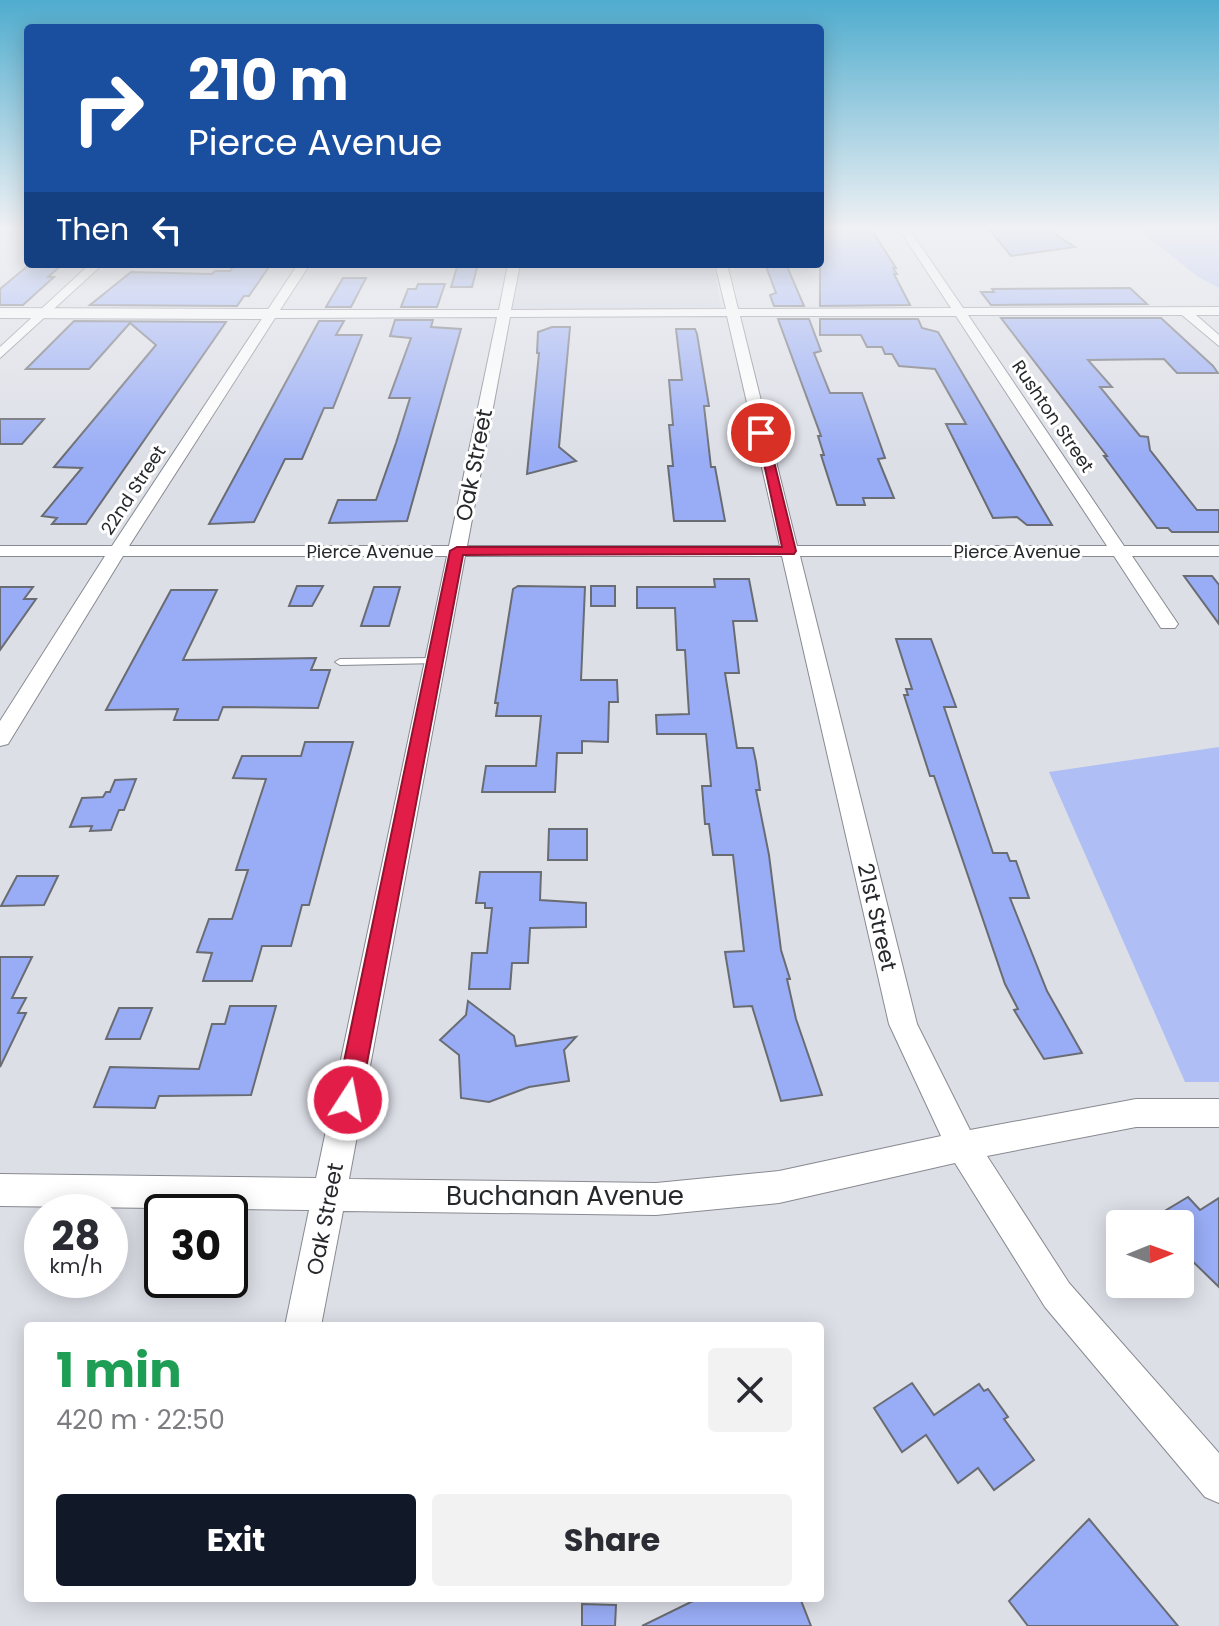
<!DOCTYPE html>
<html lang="en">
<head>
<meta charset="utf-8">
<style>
  body { margin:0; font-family:Poppins,sans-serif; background:#f2f2f3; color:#2b2b33; height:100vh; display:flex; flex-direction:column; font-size:30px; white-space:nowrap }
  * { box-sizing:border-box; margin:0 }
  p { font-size:26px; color:#7c7c81 }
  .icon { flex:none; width:44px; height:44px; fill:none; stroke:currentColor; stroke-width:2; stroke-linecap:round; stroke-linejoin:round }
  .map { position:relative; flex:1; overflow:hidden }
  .drawer { position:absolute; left:24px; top:1322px; width:800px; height:280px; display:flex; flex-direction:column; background:#fff; border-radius:8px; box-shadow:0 4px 20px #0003 }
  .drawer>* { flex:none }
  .guide { position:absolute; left:24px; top:24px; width:800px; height:244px; border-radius:8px; box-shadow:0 4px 20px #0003; background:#1a4fa0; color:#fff; overflow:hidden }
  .needle { width:52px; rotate:89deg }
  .tools { position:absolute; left:1106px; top:1210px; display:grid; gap:16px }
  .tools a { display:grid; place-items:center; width:88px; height:88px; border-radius:8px; background:#fff; box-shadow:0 4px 20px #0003; font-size:40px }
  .speed { position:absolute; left:24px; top:1194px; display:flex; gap:16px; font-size:40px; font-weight:700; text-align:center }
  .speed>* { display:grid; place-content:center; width:104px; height:104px; border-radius:50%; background:#fff; box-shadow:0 4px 20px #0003; line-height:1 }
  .speed small { font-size:20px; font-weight:400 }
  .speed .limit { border:4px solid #111; border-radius:12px; background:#fff; color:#111 }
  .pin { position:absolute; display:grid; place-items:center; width:68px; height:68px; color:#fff; margin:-34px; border:4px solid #fff; border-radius:50%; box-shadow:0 2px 8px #0007 }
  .me { position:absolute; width:88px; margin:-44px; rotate:11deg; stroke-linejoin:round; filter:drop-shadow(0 0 6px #0008) }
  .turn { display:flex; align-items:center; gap:28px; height:168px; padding:0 32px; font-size:36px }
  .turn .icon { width:104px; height:104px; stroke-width:2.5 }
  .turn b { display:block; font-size:56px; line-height:68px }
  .then { display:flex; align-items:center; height:76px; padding:0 32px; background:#0003; gap:16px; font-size:30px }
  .round { display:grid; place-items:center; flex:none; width:84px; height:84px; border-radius:8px; background:#f2f2f3 }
  .head { display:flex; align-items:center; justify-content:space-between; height:136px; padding:0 32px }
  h1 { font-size:48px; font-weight:700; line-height:60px; color:#1e9e55 }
  .primary-button { display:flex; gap:16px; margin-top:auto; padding:16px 32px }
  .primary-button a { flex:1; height:92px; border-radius:8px; background:#111827; color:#fff; font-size:32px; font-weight:700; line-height:92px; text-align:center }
  .primary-button a+a { background:#f2f2f3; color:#2b2b33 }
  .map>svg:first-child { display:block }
</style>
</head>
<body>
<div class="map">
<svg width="1219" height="1626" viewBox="0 0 1219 1626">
  <rect width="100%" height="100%" fill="#dddfe7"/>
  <polygon fill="#cdd2df" points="521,264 713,264 722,311 512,311"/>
  <g fill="#afbef4">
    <polygon points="1137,229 1219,229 1219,288 1197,276"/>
    <polygon points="1219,747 1219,1082 1185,1082 1049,772"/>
  </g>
  <g fill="#99adf6" stroke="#6a6c73" stroke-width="2">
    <polygon points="820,229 871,229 896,268 893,268 897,274 894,274 910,305 820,306"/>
    <polygon points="989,229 1046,229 1075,247 1011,256"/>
    <polygon points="30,264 63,264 48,277 54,277 23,305 0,305 0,289"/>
    <polygon points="235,264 271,264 249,296 244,296 237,306 90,305 131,272 212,274 215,271 230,271"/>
    <polygon points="458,264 478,264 472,287 451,287"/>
    <polygon points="765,264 786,264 804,306 774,306 770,295 776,293"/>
    <polygon points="343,278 366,278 351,307 326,307"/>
    <polygon points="418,284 445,284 437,307 401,307 408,289 416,289"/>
    <polygon points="1130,288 1147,304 991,305 981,292 994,292 992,289"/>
    <polygon points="1001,318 1161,318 1213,366 1218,373 1177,373 1164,359 1088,360 1112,387 1100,387 1140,436 1148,437 1150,450 1197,510 1219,510 1219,532 1172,532 1168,528 1157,528 1104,456 1107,456"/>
    <polygon points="778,319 809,319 821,351 814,353 830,393 862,393 885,458 878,459 894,498 863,498 865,505 837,505 821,455 824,455 818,436 821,436"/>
    <polygon points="820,319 918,319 922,328 938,332 1052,525 1027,525 1017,517 993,518 946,424 966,424 935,369 899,366 892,354 885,354 882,347 867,347 861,335 820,335"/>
    <polygon points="395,320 433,320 431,327 461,329 407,521 329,523 338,500 376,500 396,443 410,398 389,398 411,338 390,336"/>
    <polygon points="74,321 226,322 86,524 52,524 57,518 42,516 82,468 54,467 156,345 130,323 89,369 26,369"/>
    <polygon points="319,321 344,321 336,335 362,335 333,408 324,408 302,459 285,459 254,522 209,524"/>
    <polygon points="552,327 570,327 559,447 576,461 527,474 539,353 537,353 538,332"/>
    <polygon points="676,329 695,329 697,334 709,406 704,406 711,467 715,467 725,521 674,521 668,466 673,466 669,425 673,425 669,380 682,380"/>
    <polygon points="0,419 44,419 22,444 0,444"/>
    <polygon points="1184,576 1212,576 1219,585 1219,624"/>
    <polygon points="714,579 749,579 757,621 733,621 739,673 725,673 737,748 753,748 756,762 760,790 756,790 769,855 781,950 790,979 787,979 796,1019 822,1095 781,1101 752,1006 734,1007 725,952 744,951 733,855 713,855 709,824 705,824 702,786 711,786 706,734 657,734 656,715 689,714 685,650 677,650 675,608 637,608 637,587 715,587"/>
    <polygon points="297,586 323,586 312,606 289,606"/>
    <polygon points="518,586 585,587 581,680 617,680 618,702 609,702 608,742 582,741 582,753 557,753 555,792 482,792 486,766 536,766 541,716 496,716 498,703 495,703 513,589"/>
    <rect x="591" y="586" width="24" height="20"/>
    <polygon points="0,587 33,587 24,599 36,599 0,650"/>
    <polygon points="374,587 400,587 389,626 361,626"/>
    <polygon points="171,590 217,590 183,660 316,658 311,670 330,670 318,708 223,707 218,720 174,720 178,709 106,710"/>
    <polygon points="896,639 931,639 956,707 944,707 993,853 1007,853 1010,861 1016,861 1029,898 1010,898 1047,991 1082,1053 1044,1059 1014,1010 1018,1009 1005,984 934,776 930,776 922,751 904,695 908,695 906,689 912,689"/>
    <polygon points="305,742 353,742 309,905 302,905 291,946 262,946 252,981 203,981 212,953 197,952 209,919 232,919 248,870 236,870 266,779 233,778 242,756 301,756"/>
    <polygon points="136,779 124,810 119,810 111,830 90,831 92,826 70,827 82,798 103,797 106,792 110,792 115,780"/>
    <polygon points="549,829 587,829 587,860 548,860"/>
    <polygon points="480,872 541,872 540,900 586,903 586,927 530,928 528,963 512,963 510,989 469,989 472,953 487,953 492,908 485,908 485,903 476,903"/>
    <polygon points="17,876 58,876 44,905 1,906"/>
    <polygon points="0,957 32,957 12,998 26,998 18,1013 26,1013 0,1067"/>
    <polygon points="468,1001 514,1036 516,1046 576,1037 564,1050 569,1081 529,1087 489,1102 461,1098 459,1055 440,1040 466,1015"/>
    <polygon points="230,1006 276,1006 251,1095 159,1096 155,1108 94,1107 110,1067 199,1069 212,1024 225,1024"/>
    <polygon points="119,1008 152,1008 140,1039 106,1039"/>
    <polygon points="1188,1197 1200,1210 1219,1198 1219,1287 1180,1249 1180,1224 1143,1224"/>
    <polygon points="912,1383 934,1415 979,1384 984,1391 988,1389 1008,1417 1004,1419 1034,1460 994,1490 978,1468 958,1483 926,1435 902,1452 874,1408"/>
    <polygon points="1089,1519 1178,1626 1028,1626 1009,1601"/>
    <polygon points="699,1598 800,1598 811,1626 642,1626"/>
    <polygon points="582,1604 616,1605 615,1626 582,1626"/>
  </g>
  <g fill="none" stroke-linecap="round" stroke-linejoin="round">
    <g stroke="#888a91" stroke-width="2">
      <polygon id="lane" points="435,658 440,661 439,663 340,665 335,662 340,659"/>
    </g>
    <g stroke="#888a91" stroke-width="2">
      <g id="street">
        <path d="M 899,229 L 909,229 L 963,308 L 1219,307 L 1219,315 L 1196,315 L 1219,335 L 1219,346 L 1182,315 L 968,315 L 1124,546 L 1219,546 L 1219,556 L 1132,556 L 1178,624 L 1175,628 L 1161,628 L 1114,556 L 800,556 L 917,1024 L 970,1130 L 1136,1099 L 1219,1099 L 1219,1127 L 1136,1127 L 987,1156 L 1069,1283 L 1219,1453 L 1219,1503 L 1205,1497 L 1045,1307 L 955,1163 L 779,1203 L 656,1215 L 343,1211 L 321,1326 L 285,1326 L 309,1210 L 0,1206 L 0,1174 L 316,1178 L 447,556 L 123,556 L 8,744 L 0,746 L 0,721 L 105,556 L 0,556 L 0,546 L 112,546 L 298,264 L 310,264 L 280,310 L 499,310 L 508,264 L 520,264 L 511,310 L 726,309 L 715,264 L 727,264 L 738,309 L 951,308 ZM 727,316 L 780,546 L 467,546 L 510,317 ZM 740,316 L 956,316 L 1107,546 L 797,546 ZM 497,317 L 449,546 L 129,546 L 275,318 ZM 465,556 L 782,556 L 889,1024 L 941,1136 L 779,1171 L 656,1183 L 349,1179 Z"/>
        <polygon points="90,264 103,264 0,358 0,347"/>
      </g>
    </g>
    <g stroke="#888a91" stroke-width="2">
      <polygon id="secondary" points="0,308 271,309 280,314 271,319 0,318"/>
    </g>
    <use href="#lane" fill="#fff" fill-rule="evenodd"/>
    <use href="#street" fill="#fff" fill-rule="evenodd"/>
    <use href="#secondary" fill="#fff" fill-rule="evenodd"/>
  </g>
  <linearGradient id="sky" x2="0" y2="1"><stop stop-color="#4facce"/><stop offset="0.5" stop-color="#f0f1f4"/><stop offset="1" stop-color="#f0f1f4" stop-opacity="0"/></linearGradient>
  <rect width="1219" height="457" fill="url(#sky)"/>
  <polygon fill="#e11d48" stroke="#92132f" stroke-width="2" points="757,431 767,433 796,551 794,554 463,555 360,1100 356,1108 348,1111 340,1108 336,1100 450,551 457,547 782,547"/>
  <g text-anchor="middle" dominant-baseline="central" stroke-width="6" stroke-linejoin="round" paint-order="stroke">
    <g font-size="18" fill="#27282b" stroke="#fff">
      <text transform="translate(1053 416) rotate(56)">Rushton Street</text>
      <text transform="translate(133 490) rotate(-57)">22nd Street</text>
      <text x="370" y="551">Pierce Avenue</text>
      <text x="1017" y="551">Pierce Avenue</text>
    </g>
    <g font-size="22" fill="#27282b" stroke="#fff">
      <text transform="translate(474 465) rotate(-79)">Oak Street</text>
      <text transform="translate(877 917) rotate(77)">21st Street</text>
      <text transform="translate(325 1219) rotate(-79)">Oak Street</text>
    </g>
    <g font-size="26" fill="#27282b" stroke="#fff">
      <text x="565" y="1196">Buchanan Avenue</text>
    </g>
  </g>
</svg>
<div class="tools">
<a><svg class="needle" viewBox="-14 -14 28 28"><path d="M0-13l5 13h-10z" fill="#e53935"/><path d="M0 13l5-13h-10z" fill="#7c7c81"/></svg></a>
</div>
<div class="speed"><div>28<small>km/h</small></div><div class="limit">30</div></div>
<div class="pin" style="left:761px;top:433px;background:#d93025"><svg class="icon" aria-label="arrive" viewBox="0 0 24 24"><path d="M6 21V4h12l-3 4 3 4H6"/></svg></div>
<svg class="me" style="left:348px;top:1100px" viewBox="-20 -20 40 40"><circle r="17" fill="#e11d48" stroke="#fff" stroke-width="3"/><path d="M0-11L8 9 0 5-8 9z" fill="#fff"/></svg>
<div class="guide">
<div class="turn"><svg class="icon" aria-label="right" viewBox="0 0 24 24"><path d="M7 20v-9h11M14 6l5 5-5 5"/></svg><div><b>210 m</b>Pierce Avenue</div></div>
<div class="then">Then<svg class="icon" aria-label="left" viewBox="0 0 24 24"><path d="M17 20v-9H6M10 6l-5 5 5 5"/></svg></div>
</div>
<section class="drawer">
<div class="head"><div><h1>1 min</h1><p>420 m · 22:50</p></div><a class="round"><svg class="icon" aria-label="close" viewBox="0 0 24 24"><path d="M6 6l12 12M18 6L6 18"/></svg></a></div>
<div class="primary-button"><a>Exit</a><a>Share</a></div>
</section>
</div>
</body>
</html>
